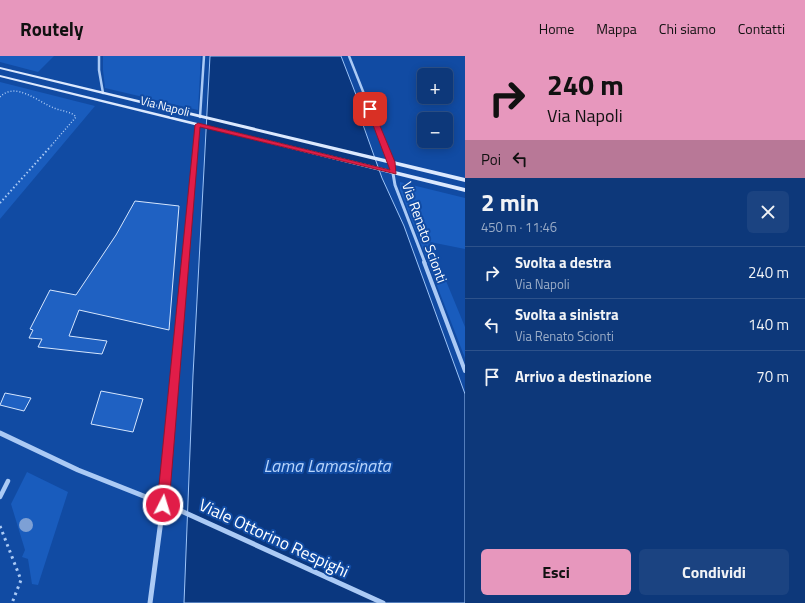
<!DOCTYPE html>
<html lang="it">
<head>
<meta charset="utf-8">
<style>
  body { margin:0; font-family:"Titillium Web",sans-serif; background:#1b4381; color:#f1f3f6; height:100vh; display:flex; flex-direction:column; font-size:15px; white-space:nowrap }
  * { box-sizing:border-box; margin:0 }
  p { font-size:13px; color:#9aacc7 }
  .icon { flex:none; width:22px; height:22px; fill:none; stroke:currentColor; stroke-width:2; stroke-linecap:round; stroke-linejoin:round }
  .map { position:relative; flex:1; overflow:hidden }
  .details { display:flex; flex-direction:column; background:#0d387a; width:340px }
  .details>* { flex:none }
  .banner { background:#e797bd; color:#111; overflow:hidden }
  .controls { position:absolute; left:417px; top:12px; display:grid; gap:8px }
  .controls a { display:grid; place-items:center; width:36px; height:36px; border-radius:6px; background:#0d387a; box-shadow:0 2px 10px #0003,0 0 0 1px #2d528b; font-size:20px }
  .pin { position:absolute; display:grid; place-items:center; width:34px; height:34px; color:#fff; margin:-17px; border-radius:8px; box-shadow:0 2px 6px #0006 }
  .me { position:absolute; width:44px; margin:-22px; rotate:5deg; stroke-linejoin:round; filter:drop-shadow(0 0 3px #0008) }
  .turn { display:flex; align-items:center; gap:14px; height:84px; padding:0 16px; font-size:18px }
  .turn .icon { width:52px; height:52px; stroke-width:2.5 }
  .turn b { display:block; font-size:28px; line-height:34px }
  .then { display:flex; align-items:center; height:38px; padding:0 16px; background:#0003; gap:8px; font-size:15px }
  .round { display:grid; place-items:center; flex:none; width:42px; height:42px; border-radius:6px; background:#1b4381 }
  .headline { display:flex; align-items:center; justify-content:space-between; height:68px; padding:0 16px }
  h1 { font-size:24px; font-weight:700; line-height:30px }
  .primary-button { display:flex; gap:8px; margin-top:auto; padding:8px 16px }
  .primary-button a { flex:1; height:46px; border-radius:6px; background:#e797bd; color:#111; font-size:16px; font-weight:700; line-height:46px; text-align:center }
  .primary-button a+a { background:#1b4381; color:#f1f3f6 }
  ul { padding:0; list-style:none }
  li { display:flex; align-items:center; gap:12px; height:52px; padding:0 16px; border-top:1px solid #2d528b }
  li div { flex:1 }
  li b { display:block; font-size:15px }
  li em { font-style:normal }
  header { display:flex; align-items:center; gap:24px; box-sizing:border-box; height:56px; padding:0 20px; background:#e797bd; color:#111 }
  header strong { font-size:19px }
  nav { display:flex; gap:22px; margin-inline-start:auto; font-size:14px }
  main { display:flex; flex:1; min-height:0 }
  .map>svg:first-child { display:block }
</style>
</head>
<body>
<header>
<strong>Routely</strong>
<nav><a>Home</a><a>Mappa</a><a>Chi siamo</a><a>Contatti</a></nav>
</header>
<main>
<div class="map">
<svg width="465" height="547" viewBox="0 0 465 547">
  <rect width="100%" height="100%" fill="#114ba3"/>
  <g fill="#195cbd">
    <polygon points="0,0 54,0 38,16 0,6"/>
    <polygon points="103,0 201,0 198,54 105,32 103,14"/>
    <polygon points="0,26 95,50 0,163"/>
    <polygon points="400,126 465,142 465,193 430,186 465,271 465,302 400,134"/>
    <polygon points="27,416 68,436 38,529 32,528 28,503 22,501 25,494 11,448"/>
  </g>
  <polygon fill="#0a377f" stroke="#9dc4f8" points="210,0 341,0 365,62 362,66 382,122 404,170 465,338 465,547 184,547 193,319"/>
  <g fill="#1f61c2" stroke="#d5e6fe">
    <polygon points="135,145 179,150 169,274 79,254 69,280 107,285 102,298 38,291 42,283 29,282 33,274 30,273 50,234 76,239 116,179"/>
    <polygon points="101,335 143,343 133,376 91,368"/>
    <polygon points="5,337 31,342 24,355 0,349"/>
  </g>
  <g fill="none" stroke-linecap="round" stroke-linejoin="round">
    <path stroke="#abcaf5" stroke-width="1.5" stroke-dasharray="1 2" stroke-linecap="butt" d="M 0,41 C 16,25 38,46 54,52 C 61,55 68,55 74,59 L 76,61 L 50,91"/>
    <polyline stroke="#abcaf5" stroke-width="2" stroke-dasharray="1.5 2.5" stroke-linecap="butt" points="0,147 51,90"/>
    <polyline stroke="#abcaf5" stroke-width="3" stroke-dasharray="2.5 4" stroke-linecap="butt" points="0,470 21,524 12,547"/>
    <polyline stroke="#abcaf5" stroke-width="4.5" points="0,441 8,425"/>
    <g stroke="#abcaf5" stroke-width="2.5">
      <polyline points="99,0 99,14 103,37"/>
      <polyline points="349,0 385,91"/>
      <polyline points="200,61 204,0"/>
      <polyline points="196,91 198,69"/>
    </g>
    <g stroke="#abcaf5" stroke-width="3">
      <polyline points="385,90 391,106 395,129 425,207"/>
      <polyline points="185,207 196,90"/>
    </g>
    <g stroke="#abcaf5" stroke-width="4">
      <polyline points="424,206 465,315"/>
      <polyline points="172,356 185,206"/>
    </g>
    <g stroke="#abcaf5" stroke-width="5">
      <polyline points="0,377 78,414 179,454 383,547"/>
      <polyline points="150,547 163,449 172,355"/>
    </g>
    <g fill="#dce9fe" fill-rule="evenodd">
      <polygon points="0,11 465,122 465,126 0,13"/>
      <polygon points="0,19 465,132 465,136 0,21"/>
    </g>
  </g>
  <circle fill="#7da0d5" cx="26" cy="469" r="7"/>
  <polygon fill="#e11d48" stroke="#92132f" points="370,51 373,53 395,106 396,118 200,71 169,449 167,453 163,455 159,453 157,449 195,69 198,67 390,114 367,53"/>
  <g text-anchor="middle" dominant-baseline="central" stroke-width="4" stroke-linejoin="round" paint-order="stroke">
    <g font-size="12" fill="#fff" stroke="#114ba3">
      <text transform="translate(165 50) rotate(14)">Via Napoli</text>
    </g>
    <g font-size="14" fill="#fff" stroke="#114ba3">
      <text transform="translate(425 176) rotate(70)">Via Renato Scionti</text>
    </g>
    <g font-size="17" fill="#fff" stroke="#114ba3">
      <text transform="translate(274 482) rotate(25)">Viale Ottorino Respighi</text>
    </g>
    <g font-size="18" font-style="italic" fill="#b8d4fb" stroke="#114ba3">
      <text x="327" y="409">Lama Lamasinata</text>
    </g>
  </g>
</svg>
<div class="controls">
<a>+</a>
<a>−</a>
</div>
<div class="pin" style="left:370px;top:53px;background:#d93025"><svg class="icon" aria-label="arrive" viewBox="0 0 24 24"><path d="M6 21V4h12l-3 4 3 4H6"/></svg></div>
<svg class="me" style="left:163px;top:449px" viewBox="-20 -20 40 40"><circle r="17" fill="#e11d48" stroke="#fff" stroke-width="3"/><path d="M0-11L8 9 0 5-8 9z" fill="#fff"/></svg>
</div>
<section class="details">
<div class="banner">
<div class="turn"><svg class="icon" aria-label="right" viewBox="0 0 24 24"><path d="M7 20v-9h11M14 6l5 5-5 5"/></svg><div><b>240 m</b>Via Napoli</div></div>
<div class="then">Poi<svg class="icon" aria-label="left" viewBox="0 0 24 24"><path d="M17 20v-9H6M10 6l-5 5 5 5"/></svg></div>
</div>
<div class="headline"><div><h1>2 min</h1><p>450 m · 11:46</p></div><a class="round"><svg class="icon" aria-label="close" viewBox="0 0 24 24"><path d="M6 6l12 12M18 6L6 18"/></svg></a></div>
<ul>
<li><svg class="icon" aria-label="right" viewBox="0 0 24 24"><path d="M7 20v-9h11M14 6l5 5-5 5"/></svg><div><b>Svolta a destra</b><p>Via Napoli</p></div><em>240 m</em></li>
<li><svg class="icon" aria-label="left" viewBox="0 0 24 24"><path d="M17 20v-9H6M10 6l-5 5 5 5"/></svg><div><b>Svolta a sinistra</b><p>Via Renato Scionti</p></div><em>140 m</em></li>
<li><svg class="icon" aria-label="arrive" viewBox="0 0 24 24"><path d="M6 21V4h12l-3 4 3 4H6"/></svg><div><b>Arrivo a destinazione</b></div><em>70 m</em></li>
</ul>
<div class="primary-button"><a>Esci</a><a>Condividi</a></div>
</section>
</main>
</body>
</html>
